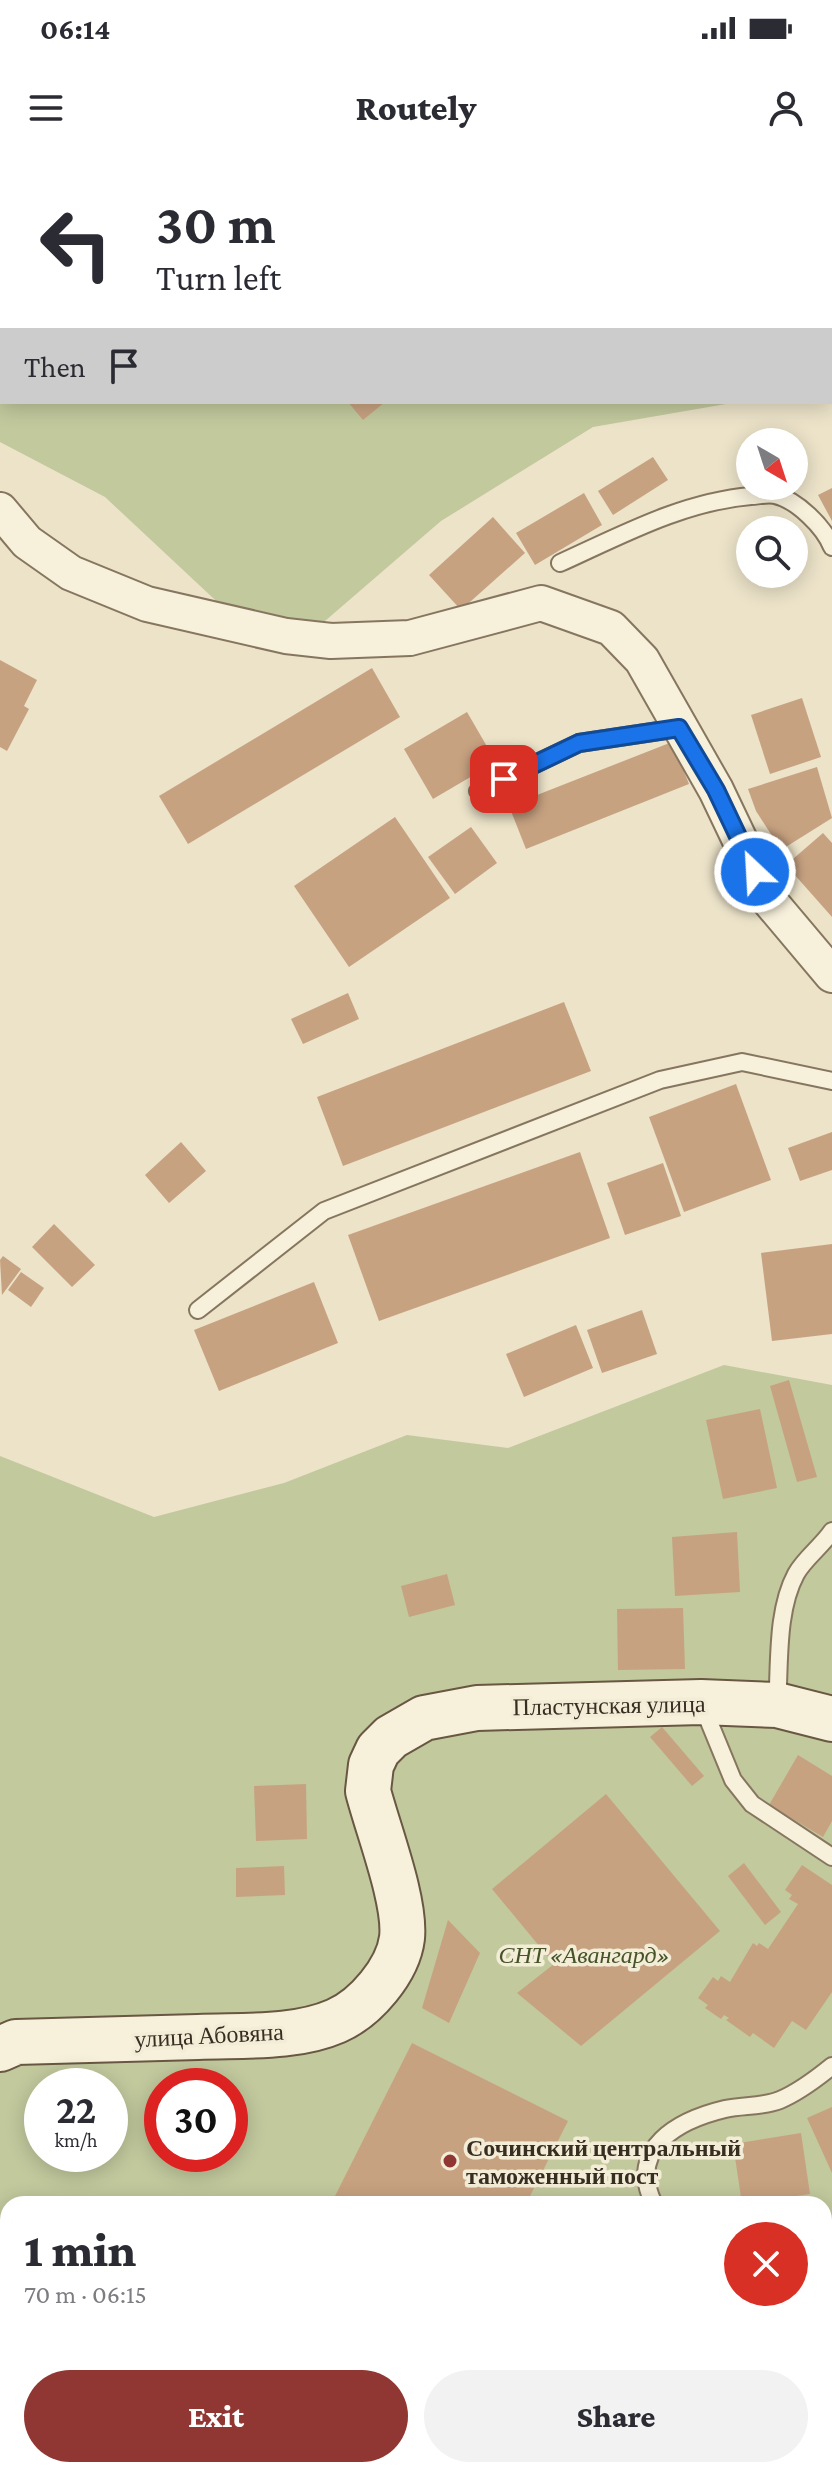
<!DOCTYPE html>
<html lang="en">
<head>
<meta charset="utf-8">
<style>
  body { margin:0; font-family:"Crimson Pro",serif; background:#f2f2f3; color:#2b2b33; height:100vh; display:flex; flex-direction:column; font-size:30px; white-space:nowrap }
  * { box-sizing:border-box; margin:0 }
  p { font-size:26px; color:#7c7c81 }
  .icon { flex:none; width:44px; height:44px; fill:none; stroke:currentColor; stroke-width:2; stroke-linecap:round; stroke-linejoin:round }
  .map { position:relative; flex:1; overflow:hidden }
  .details { position:absolute; left:0px; top:2036px; width:832px; height:282px; display:flex; flex-direction:column; background:#fff; border-radius:24px 24px 0 0; box-shadow:0 4px 20px #0003 }
  .details>* { flex:none }
  .guide { position:absolute; left:0px; top:0px; width:832px; height:244px; box-shadow:0 4px 20px #0003; background:#fff; color:#2b2b33; overflow:hidden }
  .needle { width:52px; rotate:141deg }
  .buttons { position:absolute; left:736px; top:268px; display:grid; gap:16px }
  .buttons a { display:grid; place-items:center; width:72px; height:72px; border-radius:50%; background:#fff; box-shadow:0 4px 20px #0003; font-size:40px }
  .speed { position:absolute; left:24px; top:1908px; display:flex; gap:16px; font-size:40px; font-weight:700; text-align:center }
  .speed>* { display:grid; place-content:center; width:104px; height:104px; border-radius:50%; background:#fff; box-shadow:0 4px 20px #0003; line-height:1 }
  .speed small { font-size:20px; font-weight:400 }
  .speed .limit { border:12px solid #d22; background:#fff; color:#111 }
  .pin { position:absolute; display:grid; place-items:center; width:68px; height:68px; color:#fff; margin:-34px; border-radius:16px; box-shadow:0 4px 12px #0006 }
  .me { position:absolute; width:88px; margin:-44px; rotate:335deg; stroke-linejoin:round; filter:drop-shadow(0 0 6px #0008) }
  .turn { display:flex; align-items:center; gap:28px; height:168px; padding:0 24px; font-size:36px }
  .turn .icon { width:104px; height:104px; stroke-width:2.5 }
  .turn b { display:block; font-size:56px; line-height:68px }
  .then { display:flex; align-items:center; height:76px; padding:0 24px; background:#0003; gap:16px; font-size:30px }
  .round { display:grid; place-items:center; flex:none; width:84px; height:84px; border-radius:42px; background:#f2f2f3 }
  .headline { display:flex; align-items:center; justify-content:space-between; height:136px; padding:0 24px }
  h1 { font-size:48px; font-weight:800; line-height:60px }
  .primary-button { display:flex; gap:16px; margin-top:auto; padding:16px 24px }
  .primary-button a { flex:1; height:92px; border-radius:48px; background:#913733; color:#fff; font-size:32px; font-weight:800; line-height:92px; text-align:center }
  .primary-button a+a { background:#f2f2f3; color:#2b2b33 }
  .status { display:flex; justify-content:space-between; align-items:center; height:56px; padding:0 40px; background:#fff; direction:ltr }
  .status svg { height:22px; fill:currentColor }
  header { display:flex; justify-content:space-between; align-items:center; height:104px; padding:0 24px; background:#fff; font-size:36px; font-weight:800 }
  .map>svg:first-child { display:block }
</style>
</head>
<body>
<div class="status"><b>06:14</b><svg viewBox="0 0 49 12"><path d="M0 12V9h3v3zM5 12V6h3v6zM10 12V3h3v9zM15 12V0h3v12zM26 1h20v11H26zM47 4h2v5h-2z"/></svg></div>
<header><svg class="icon" aria-label="menu" viewBox="0 0 24 24"><path d="M4 6h16M4 12h16M4 18h16"/></svg>Routely<svg class="icon" aria-label="person" viewBox="0 0 24 24"><circle cx="12" cy="8" r="4"/><path d="M4 21q1-7 8-7t8 7"/></svg></header>
<div class="map">
<svg width="832" height="2317" viewBox="0 0 832 2317">
  <rect width="100%" height="100%" fill="#ece3c9"/>
  <g fill="#c2c99d" fill-rule="evenodd">
    <polygon points="0,0 832,0 832,242 830,2 2,2 2,242 830,242 726,244 593,267 441,361 318,467 228,452 105,337 0,282"/>
    <path d="M 724,1205 L 832,1225 L 832,2317 L 501,2317 L 487,2310 L 824,2310 L 824,2044 L 8,2044 L 8,2310 L 48,2310 L 0,2315 L 0,1296 L 154,1357 L 284,1323 L 407,1275 L 508,1288 ZM 42,1926 L 110,1926 L 110,1994 L 42,1994 ZM 162,1926 L 230,1926 L 230,1994 L 162,1994 Z"/>
  </g>
  <g fill="#c7a281">
    <polygon points="348,242 385,242 363,260"/>
    <polygon points="653,297 668,320 613,355 598,331"/>
    <polygon points="832,328 832,361 818,335"/>
    <polygon points="584,333 602,365 535,405 516,373"/>
    <polygon points="493,357 525,393 461,450 429,415"/>
    <polygon points="0,500 37,520 24,546 29,549 7,591 0,587"/>
    <polygon points="372,508 400,557 188,684 159,636"/>
    <polygon points="802,538 821,597 770,614 751,555"/>
    <polygon points="467,552 496,602 433,639 404,589"/>
    <polygon points="672,582 689,624 526,689 509,646"/>
    <polygon points="817,607 832,658 781,690 756,651 748,629"/>
    <polygon points="395,657 450,738 349,807 294,726"/>
    <polygon points="471,667 497,703 455,734 428,697"/>
    <polygon points="823,673 832,683 832,757 786,705"/>
    <polygon points="348,833 359,859 303,884 291,859"/>
    <polygon points="564,842 591,911 343,1006 317,937"/>
    <polygon points="736,924 771,1020 684,1052 649,957"/>
    <polygon points="832,972 832,1010 800,1021 788,988"/>
    <polygon points="181,982 206,1011 169,1043 145,1015"/>
    <polygon points="580,992 610,1078 379,1161 348,1075"/>
    <polygon points="663,1003 681,1056 625,1075 607,1023"/>
    <polygon points="54,1064 95,1105 72,1127 32,1087"/>
    <polygon points="832,1084 832,1174 772,1181 761,1093"/>
    <polygon points="3,1096 21,1109 2,1135 0,1100"/>
    <polygon points="21,1112 44,1128 31,1147 8,1130"/>
    <polygon points="314,1122 338,1183 219,1231 194,1170"/>
    <polygon points="642,1150 657,1194 602,1213 587,1170"/>
    <polygon points="576,1165 593,1208 524,1237 506,1194"/>
    <polygon points="789,1220 817,1317 797,1322 770,1226"/>
    <polygon points="760,1249 777,1328 723,1339 706,1260"/>
    <polygon points="737,1372 740,1432 675,1436 672,1377"/>
    <polygon points="447,1414 455,1445 409,1457 401,1426"/>
    <polygon points="683,1448 685,1509 618,1510 617,1449"/>
    <polygon points="662,1567 704,1616 692,1626 650,1577"/>
    <polygon points="798,1595 832,1616 832,1661 823,1677 769,1645"/>
    <polygon points="306,1624 307,1679 256,1681 254,1626"/>
    <polygon points="606,1634 720,1771 581,1886 517,1833 554,1804 492,1729"/>
    <polygon points="744,1703 781,1752 765,1765 728,1716"/>
    <polygon points="802,1705 832,1725 832,1832 806,1870 792,1861 774,1888 753,1873 750,1877 726,1860 729,1858 724,1855 721,1859 705,1848 708,1845 698,1838 713,1817 718,1821 721,1816 730,1822 753,1783 757,1786 759,1783 768,1789 798,1744 789,1739 792,1735 785,1730"/>
    <polygon points="284,1706 285,1735 236,1737 236,1708"/>
    <polygon points="448,1760 480,1793 449,1863 422,1848"/>
    <polygon points="412,1883 568,1961 526,2044 332,2042"/>
    <polygon points="832,1947 832,2013 807,1958"/>
    <polygon points="801,1973 810,2034 742,2044 733,1984"/>
  </g>
  <g fill="none" stroke-linecap="round" stroke-linejoin="round">
    <g stroke="#86765f" stroke-width="20">
      <g id="lane">
        <path d="M 560,403 C 622,375 682,342 751,336 C 758,336 767,333 775,335 C 797,340 824,367 832,387"/>
        <polyline points="478,631 579,583 679,568"/>
        <polyline points="198,1150 324,1051 660,920 742,902 832,921"/>
        <path d="M 777,1545 C 780,1504 776,1451 796,1414 C 804,1399 822,1386 832,1371"/>
        <polyline points="703,1547 733,1620 752,1644 832,1697"/>
        <path d="M 654,2044 C 626,1988 679,1960 725,1949 C 743,1945 763,1947 780,1940 C 799,1932 816,1919 832,1906"/>
        <polyline points="824,2109 832,2107"/>
      </g>
    </g>
    <g stroke="#86765f" stroke-width="38">
      <g id="street">
        <polyline points="605,2 608,0"/>
        <polyline points="830,170 832,170"/>
        <polyline points="0,350 27,382 71,413 147,444 286,476 331,481 410,478 541,443 611,468 642,500 716,630 768,739 832,815"/>
      </g>
    </g>
    <g stroke="#685742" stroke-width="48">
      <path id="secondary" d="M 0,1889 L 16,1882 C 77,1880 138,1879 198,1877 C 242,1875 295,1879 336,1861 C 366,1848 398,1810 402,1778 C 406,1741 378,1670 368,1631 L 371,1605 L 378,1590 L 391,1577 L 424,1558 L 477,1548 L 701,1542 L 777,1545 L 832,1559"/>
    </g>
    <use href="#lane" stroke="#f7f0db" stroke-width="16"/>
    <use href="#street" stroke="#f7f0db" stroke-width="34"/>
    <use href="#secondary" stroke="#f7f0db" stroke-width="44"/>
  </g>
  <g fill="none" stroke-linecap="round" stroke-linejoin="round">
    <g stroke="#114b97" stroke-width="20">
      <polyline id="route" points="504,619 579,583 679,568 716,630 755,712"/>
    </g>
    <use href="#route" stroke="#1a73e8" stroke-width="14"/>
  </g>
  <circle fill="#913733" stroke="#f3edd8" stroke-width="3" cx="450" cy="2001" r="8"/>
  <g text-anchor="middle" dominant-baseline="central" stroke-width="7" stroke-linejoin="round" paint-order="stroke">
    <g font-size="24" fill="#382d21" stroke="#f3edd8">
      <text transform="translate(609 1545) rotate(-1)">Пластунская улица</text>
      <text transform="translate(209 1875) rotate(-3)">улица Абовяна</text>
    </g>
    <g font-size="24" font-style="italic" fill="#465329" stroke="#f3edd8">
      <text x="584" y="1794">СНТ «Авангард»</text>
    </g>
    <g font-size="24" font-weight="bold" fill="#382d21" stroke="#f3edd8" text-anchor="start">
      <text x="466" y="1987">Сочинский центральный<tspan x="466" dy="28">таможенный пост</tspan></text>
    </g>
  </g>
</svg>
<div class="buttons">
<a><svg class="needle" viewBox="-14 -14 28 28"><path d="M0-13l5 13h-10z" fill="#e53935"/><path d="M0 13l5-13h-10z" fill="#7c7c81"/></svg></a>
<a><svg class="icon" aria-label="search" viewBox="0 0 24 24"><circle cx="10" cy="10" r="6"/><path d="M15 15l6 6"/></svg></a>
</div>
<div class="speed"><div>22<small>km/h</small></div><div class="limit">30</div></div>
<div class="pin" style="left:504px;top:619px;background:#d93025"><svg class="icon" aria-label="arrive" viewBox="0 0 24 24"><path d="M6 21V4h12l-3 4 3 4H6"/></svg></div>
<svg class="me" style="left:755px;top:712px" viewBox="-20 -20 40 40"><circle r="17" fill="#1a73e8" stroke="#fff" stroke-width="3"/><path d="M0-11L8 9 0 5-8 9z" fill="#fff"/></svg>
<div class="guide">
<div class="turn"><svg class="icon" aria-label="left" viewBox="0 0 24 24"><path d="M17 20v-9H6M10 6l-5 5 5 5"/></svg><div><b>30 m</b>Turn left</div></div>
<div class="then">Then<svg class="icon" aria-label="arrive" viewBox="0 0 24 24"><path d="M6 21V4h12l-3 4 3 4H6"/></svg></div>
</div>
<section class="details">
<div class="headline"><div><h1>1 min</h1><p>70 m · 06:15</p></div><a class="round" style="background:#d93025;color:#fff"><svg class="icon" aria-label="close" viewBox="0 0 24 24"><path d="M6 6l12 12M18 6L6 18"/></svg></a></div>
<div class="primary-button"><a>Exit</a><a>Share</a></div>
</section>
</div>
</body>
</html>
